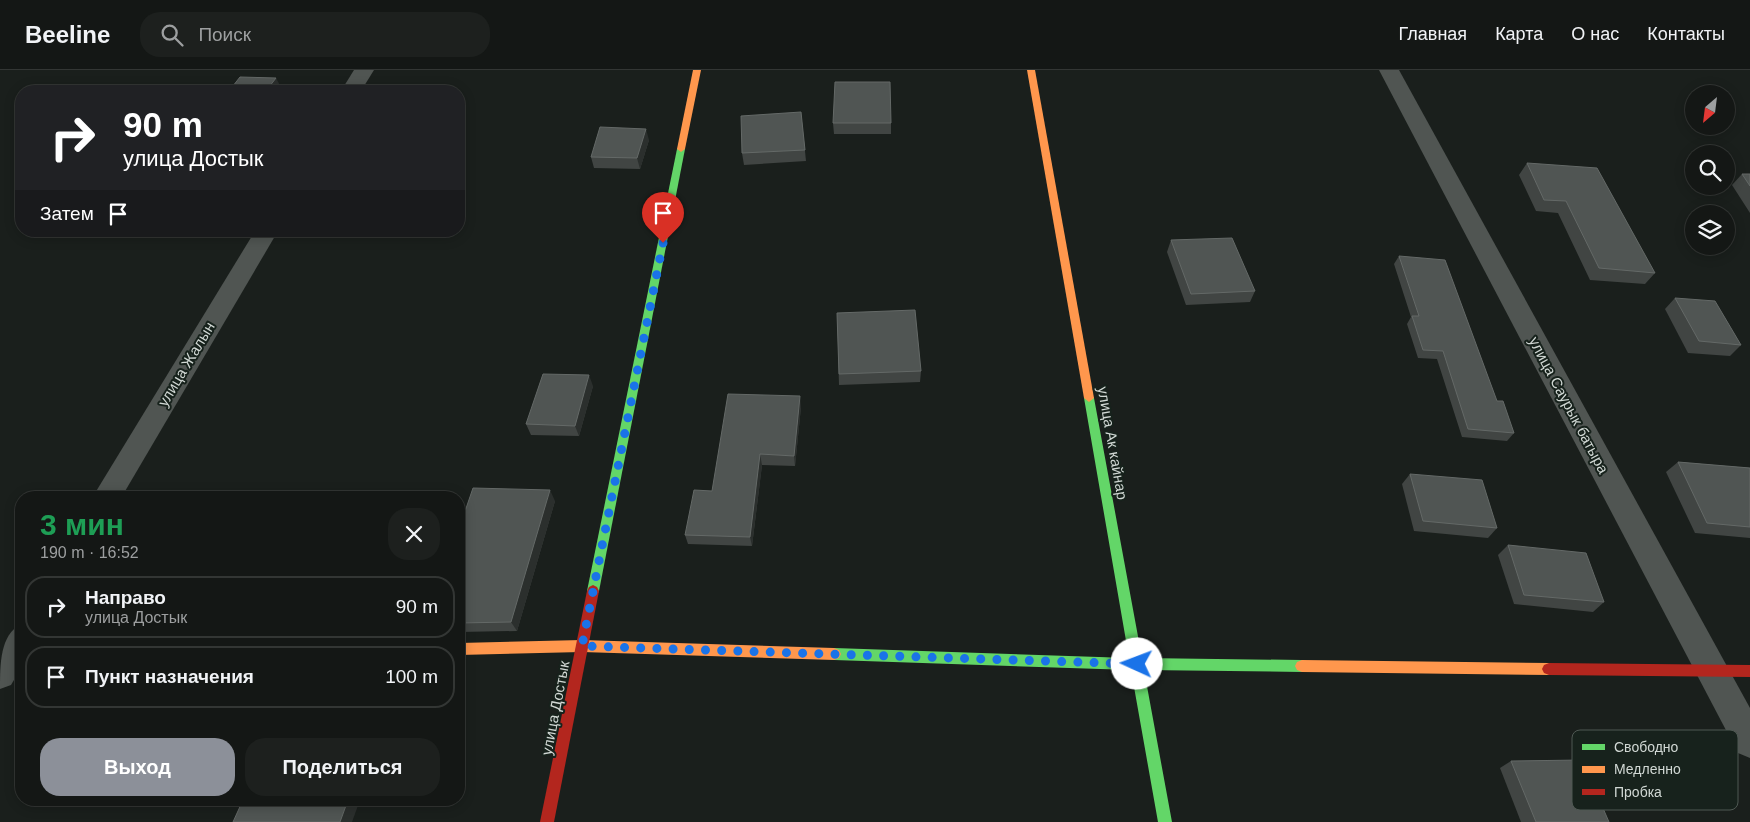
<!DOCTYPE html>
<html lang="ru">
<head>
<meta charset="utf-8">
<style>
  body { margin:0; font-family:Helvetica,sans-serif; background:#1d201e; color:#f1f3f6; height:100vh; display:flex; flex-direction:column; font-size:19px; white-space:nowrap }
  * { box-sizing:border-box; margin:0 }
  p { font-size:16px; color:#9d9fa0 }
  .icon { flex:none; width:28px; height:28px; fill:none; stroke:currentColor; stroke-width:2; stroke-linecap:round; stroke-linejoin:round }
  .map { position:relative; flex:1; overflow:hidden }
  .sheet { position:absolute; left:15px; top:421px; width:450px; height:315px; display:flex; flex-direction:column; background:#141715; border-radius:20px; box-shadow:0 2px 12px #0003,0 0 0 1px #333634 }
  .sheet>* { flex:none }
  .top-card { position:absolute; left:15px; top:15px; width:450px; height:152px; border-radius:20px; box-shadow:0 2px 12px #0003,0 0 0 1px #333634; background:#202124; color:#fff; overflow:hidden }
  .needle { width:32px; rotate:208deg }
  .fabs { position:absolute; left:1685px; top:15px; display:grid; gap:10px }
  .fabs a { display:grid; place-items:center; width:50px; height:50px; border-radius:50%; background:#141715; box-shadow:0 2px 12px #0003,0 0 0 1px #333634; font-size:25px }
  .pin { position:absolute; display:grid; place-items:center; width:42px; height:42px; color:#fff; margin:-51px -21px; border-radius:50% 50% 50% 0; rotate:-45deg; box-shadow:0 0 5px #0007 }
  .pin .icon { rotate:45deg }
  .me { position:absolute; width:55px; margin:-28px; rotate:272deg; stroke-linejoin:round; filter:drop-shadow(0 0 4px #0008) }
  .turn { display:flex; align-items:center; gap:18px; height:105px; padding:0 25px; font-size:22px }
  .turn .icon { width:65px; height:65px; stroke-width:2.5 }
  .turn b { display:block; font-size:35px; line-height:42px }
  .then { display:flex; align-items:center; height:48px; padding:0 25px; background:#0003; gap:10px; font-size:19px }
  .round { display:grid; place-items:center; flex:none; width:52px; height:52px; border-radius:20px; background:#1d201e }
  .overview { display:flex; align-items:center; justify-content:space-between; height:85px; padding:0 25px }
  h1 { font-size:30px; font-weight:700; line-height:38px; color:#1e9e55 }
  .primary-button { display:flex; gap:10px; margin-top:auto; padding:10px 25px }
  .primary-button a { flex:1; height:58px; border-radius:20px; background:#8c9099; color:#fff; font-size:20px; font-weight:700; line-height:58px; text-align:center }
  .primary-button a+a { background:#1d201e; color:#f1f3f6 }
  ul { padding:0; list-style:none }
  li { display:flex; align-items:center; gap:15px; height:62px; margin:0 10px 8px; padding:0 15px; border:2px solid #333634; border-radius:20px }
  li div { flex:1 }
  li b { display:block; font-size:19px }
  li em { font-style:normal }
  header { display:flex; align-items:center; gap:30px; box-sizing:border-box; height:70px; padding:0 25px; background:#141715; border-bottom:1px solid #333634 }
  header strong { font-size:24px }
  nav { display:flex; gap:28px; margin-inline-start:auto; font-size:18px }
  .search { width:350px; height:45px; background:#1d201e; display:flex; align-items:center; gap:12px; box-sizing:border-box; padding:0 18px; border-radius:20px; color:#9d9fa0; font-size:19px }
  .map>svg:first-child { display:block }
</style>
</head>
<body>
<header>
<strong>Beeline</strong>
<div class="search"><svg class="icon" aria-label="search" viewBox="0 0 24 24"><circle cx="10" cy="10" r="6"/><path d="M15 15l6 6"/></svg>Поиск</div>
<nav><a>Главная</a><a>Карта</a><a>О нас</a><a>Контакты</a></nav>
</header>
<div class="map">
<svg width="1750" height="752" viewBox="0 0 1750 752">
  <rect width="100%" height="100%" fill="#1a1f1c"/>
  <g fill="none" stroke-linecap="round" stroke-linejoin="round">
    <g fill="#505552" fill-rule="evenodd">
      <polygon points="354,0 374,0 361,21 341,21"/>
      <polygon points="1379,0 1399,0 1750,638 1750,688 1738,683"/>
      <polygon points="255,161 278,161 121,428 92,428"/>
      <path d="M 21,554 L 21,598 L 11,615 L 0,619 C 0,594 0,565 21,554 Z"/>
    </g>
    <g fill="#63d668" fill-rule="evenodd">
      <polygon points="681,76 685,79 599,521 597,525 593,527 589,525 587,521 677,79"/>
      <polygon points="1089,324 1094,328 1142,588 1302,590 1307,592 1309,596 1307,600 1302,602 1144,600 1172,752 1158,752 1131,600 834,590 829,588 827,584 829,580 834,578 1129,588 1084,328"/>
    </g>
    <g fill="#ff974d" fill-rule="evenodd">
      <polygon points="693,0 701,0 685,79 681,82 677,79"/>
      <polygon points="1027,0 1035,0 1094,328 1089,332 1084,328"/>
      <polygon points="582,570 834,578 839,580 841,584 839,588 834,590 582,582 459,585 459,573"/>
      <polygon points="1302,590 1549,593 1554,595 1556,599 1554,603 1549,605 1302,602 1297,600 1295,596 1297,592"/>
    </g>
    <g fill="#b3261e" fill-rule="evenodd">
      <polygon points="593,515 597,517 599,521 554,752 540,752 587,521 589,517"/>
      <polygon points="1549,593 1750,595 1750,607 1549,605 1544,603 1542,599 1544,595"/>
    </g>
  </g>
  <g fill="#414543">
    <polygon points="801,42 806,91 744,95 742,83"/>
    <polygon points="833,53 891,53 891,64 834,64"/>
    <polygon points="649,70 640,99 594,98 591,87"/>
    <polygon points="1527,93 1655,203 1645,214 1590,210 1558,143 1536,141 1519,105"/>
    <polygon points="1742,104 1750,104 1750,143 1732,115"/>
    <polygon points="1171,170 1255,221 1250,232 1186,235 1167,182"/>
    <polygon points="1399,186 1497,331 1514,363 1507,371 1462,367 1437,289 1418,288 1407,254 1411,247 1394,194"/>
    <polygon points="1675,228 1741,275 1730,286 1688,283 1665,239"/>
    <polygon points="837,243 921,301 920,312 839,315"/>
    <polygon points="593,316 579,366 531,365 526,354"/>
    <polygon points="801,337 795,396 762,395 752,476 688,474 685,465"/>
    <polygon points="1678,392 1750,398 1750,468 1695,463 1666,402"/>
    <polygon points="1410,404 1497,458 1488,468 1414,461 1402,414"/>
    <polygon points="555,431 517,561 459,562 459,563 459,459"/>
    <polygon points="1508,475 1604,532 1593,542 1514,534 1498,485"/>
    <polygon points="1511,691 1609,752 1521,752 1500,698"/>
  </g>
  <g fill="#2b2f2d">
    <polygon points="276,8 282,19 280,21 266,21"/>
    <polygon points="646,59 649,70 640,99 637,88"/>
    <polygon points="589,305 593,316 579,366 575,356"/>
    <polygon points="800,326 801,337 795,396 794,386"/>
    <polygon points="760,384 762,395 752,476 750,467"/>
    <polygon points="550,420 555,431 517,561 511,552"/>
    <polygon points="348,730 360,730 352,752 340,752"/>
  </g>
  <g fill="#505553" stroke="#646967">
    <polygon points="240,7 276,8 266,21 229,21"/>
    <polygon points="835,12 890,12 891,53 833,53"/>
    <polygon points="801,42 805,80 742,83 741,46"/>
    <polygon points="600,57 646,59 637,88 591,87"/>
    <polygon points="1527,93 1597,98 1655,203 1599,198 1566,131 1544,130"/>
    <polygon points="1742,104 1750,104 1750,116"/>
    <polygon points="1232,168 1255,221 1191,224 1171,170"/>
    <polygon points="1399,186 1445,190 1497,331 1503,331 1514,363 1468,359 1443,281 1423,280 1412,246 1419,246"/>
    <polygon points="1675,228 1715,231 1741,275 1699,271"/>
    <polygon points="915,240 921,301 839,304 837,243"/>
    <polygon points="543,304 589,305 575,356 526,354"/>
    <polygon points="728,324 800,326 794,386 760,384 750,467 685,465 694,420 712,421"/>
    <polygon points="1678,392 1750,398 1750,457 1707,453"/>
    <polygon points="1410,404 1482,410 1497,458 1423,451"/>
    <polygon points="473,418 550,420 511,552 459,553 459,459"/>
    <polygon points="1508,475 1586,483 1604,532 1524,525"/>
    <polygon points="1582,690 1609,752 1536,752 1511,691"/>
    <polygon points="243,730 348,730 340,752 233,752"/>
  </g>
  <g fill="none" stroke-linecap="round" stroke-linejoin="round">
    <polyline stroke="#1a73e8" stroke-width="9" stroke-dasharray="0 16.2" points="663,173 582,576 1137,594"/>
  </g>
  <g text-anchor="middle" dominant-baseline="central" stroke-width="4" stroke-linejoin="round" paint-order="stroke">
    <g font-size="15" fill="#d1d8d4" stroke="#17221c">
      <text transform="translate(186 294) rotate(-59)">улица Жалын</text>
      <text transform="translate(1569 335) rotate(62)">улица Саурык батыра</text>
      <text transform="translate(1113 373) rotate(80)">улица Ак кайнар</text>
      <text transform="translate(555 638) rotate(-79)">улица Достык</text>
    </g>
  </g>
  <rect x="1572" y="660" width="166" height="80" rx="8" fill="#17221c" stroke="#4f5953" stroke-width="1"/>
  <rect x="1582" y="674" width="23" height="6" fill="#63d668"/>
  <rect x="1582" y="696" width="23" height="7" fill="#ff974d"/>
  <rect x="1582" y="719" width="23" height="6" fill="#b3261e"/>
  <g font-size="14" fill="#d1d8d4">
    <text x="1614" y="682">Свободно</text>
    <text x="1614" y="704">Медленно</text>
    <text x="1614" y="727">Пробка</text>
  </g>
</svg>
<div class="fabs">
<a><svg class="needle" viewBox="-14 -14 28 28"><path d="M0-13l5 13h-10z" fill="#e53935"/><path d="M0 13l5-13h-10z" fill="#9d9fa0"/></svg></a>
<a><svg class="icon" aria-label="search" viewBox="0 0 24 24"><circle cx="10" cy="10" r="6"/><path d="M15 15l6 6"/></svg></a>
<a><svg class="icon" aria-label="layers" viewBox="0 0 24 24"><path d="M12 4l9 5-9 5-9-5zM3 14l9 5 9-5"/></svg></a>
</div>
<div class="pin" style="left:663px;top:173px;background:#d93025"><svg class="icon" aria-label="arrive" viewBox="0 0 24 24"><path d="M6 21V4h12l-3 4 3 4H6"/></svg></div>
<svg class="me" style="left:1137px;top:594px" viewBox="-20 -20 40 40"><circle r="19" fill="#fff"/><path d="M0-13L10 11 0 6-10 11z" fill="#1a73e8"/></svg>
<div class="top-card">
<div class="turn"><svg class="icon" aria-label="right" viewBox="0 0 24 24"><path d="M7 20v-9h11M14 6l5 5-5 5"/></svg><div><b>90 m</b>улица Достык</div></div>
<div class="then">Затем<svg class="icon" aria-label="arrive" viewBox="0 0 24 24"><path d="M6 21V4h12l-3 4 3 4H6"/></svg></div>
</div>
<section class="sheet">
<div class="overview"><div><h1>3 мин</h1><p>190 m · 16:52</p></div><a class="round"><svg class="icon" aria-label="close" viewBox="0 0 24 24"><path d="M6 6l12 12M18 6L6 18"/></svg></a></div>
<ul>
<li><svg class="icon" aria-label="right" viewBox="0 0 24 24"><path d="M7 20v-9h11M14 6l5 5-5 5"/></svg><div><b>Направо</b><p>улица Достык</p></div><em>90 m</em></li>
<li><svg class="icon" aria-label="arrive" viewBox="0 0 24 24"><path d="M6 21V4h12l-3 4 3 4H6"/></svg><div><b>Пункт назначения</b></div><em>100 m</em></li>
</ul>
<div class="primary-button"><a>Выход</a><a>Поделиться</a></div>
</section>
</div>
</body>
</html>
